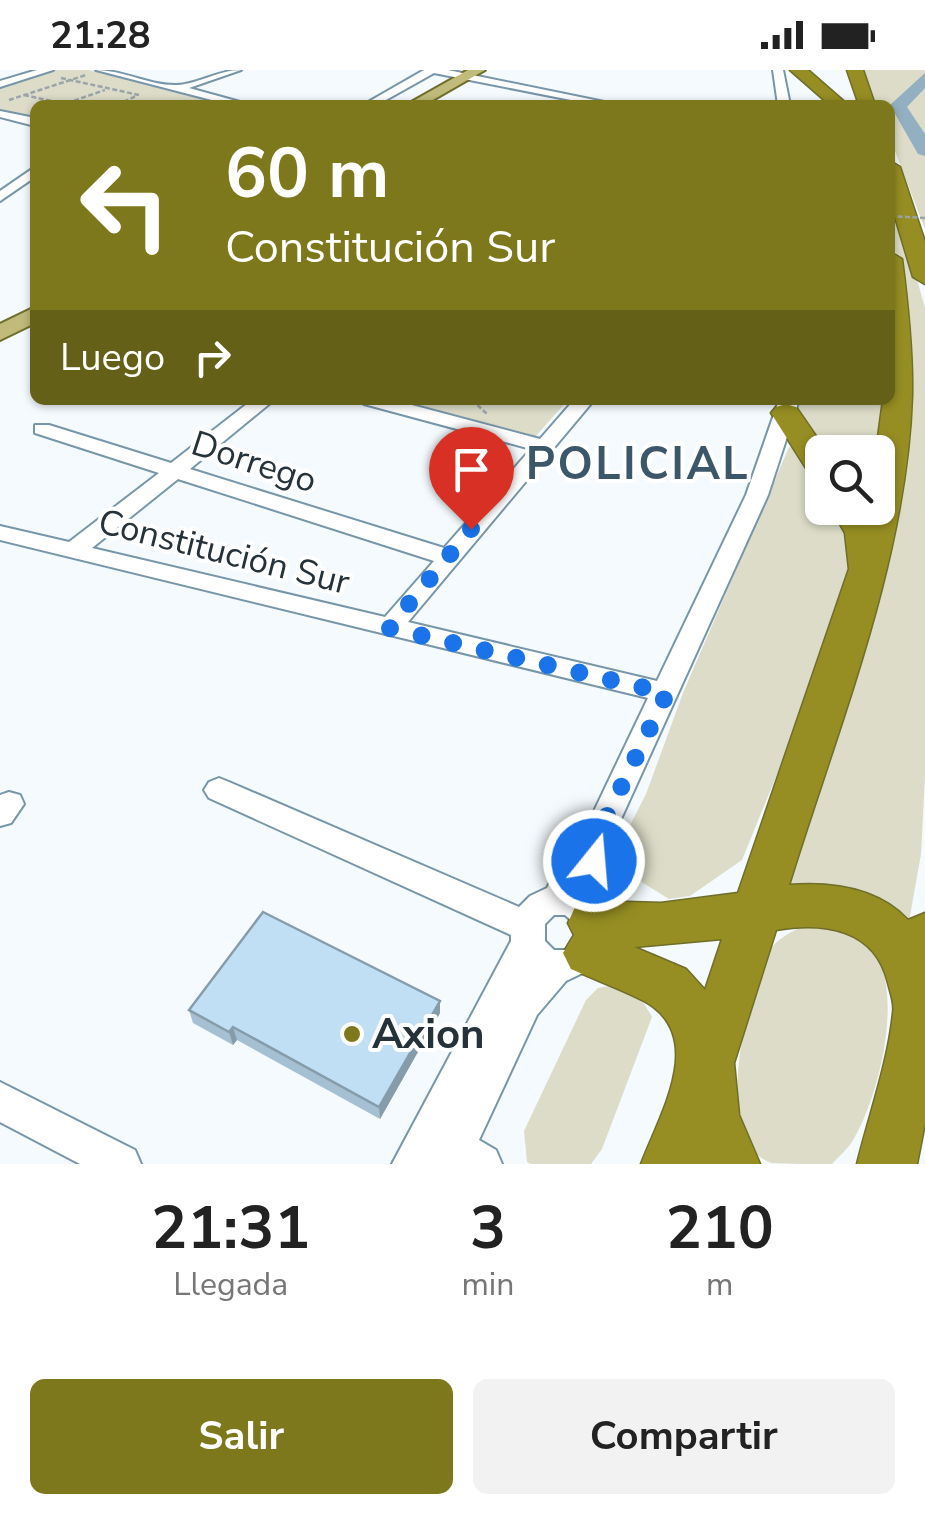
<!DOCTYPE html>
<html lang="es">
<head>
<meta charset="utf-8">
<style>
  body { margin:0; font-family:"Nunito Sans",sans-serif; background:#f2f2f2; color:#222; height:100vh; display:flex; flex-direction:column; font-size:38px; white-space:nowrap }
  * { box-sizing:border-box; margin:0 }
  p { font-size:32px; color:#767676 }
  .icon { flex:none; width:55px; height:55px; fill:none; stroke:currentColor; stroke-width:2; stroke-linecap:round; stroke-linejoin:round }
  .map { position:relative; height:1094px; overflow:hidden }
  .details { display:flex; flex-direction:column; background:#fff; flex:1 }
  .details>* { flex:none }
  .banner { position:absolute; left:30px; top:30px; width:865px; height:305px; border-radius:15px; box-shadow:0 2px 8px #0004; background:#7e781d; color:#fff; overflow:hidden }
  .buttons { position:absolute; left:805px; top:365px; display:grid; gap:20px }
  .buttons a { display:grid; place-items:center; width:90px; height:90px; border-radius:15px; background:#fff; box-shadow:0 2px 8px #0004; font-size:50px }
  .pin { position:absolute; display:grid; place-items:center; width:85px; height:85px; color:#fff; margin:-102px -42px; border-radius:50% 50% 50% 0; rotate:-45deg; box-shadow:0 0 10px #0007 }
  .pin .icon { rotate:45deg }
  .me { position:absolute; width:110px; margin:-55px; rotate:17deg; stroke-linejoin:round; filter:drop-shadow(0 0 8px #0008) }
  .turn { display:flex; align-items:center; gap:35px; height:210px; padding:0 30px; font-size:45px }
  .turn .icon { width:130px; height:130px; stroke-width:2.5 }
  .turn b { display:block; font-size:70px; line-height:85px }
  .then { display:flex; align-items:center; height:95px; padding:0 30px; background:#0003; gap:20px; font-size:38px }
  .eta { display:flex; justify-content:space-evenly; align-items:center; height:170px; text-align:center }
  .eta b { font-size:60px; font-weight:700; line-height:70px }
  .primary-button { display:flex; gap:20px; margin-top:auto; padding:20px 30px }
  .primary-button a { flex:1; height:115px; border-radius:15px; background:#7e781d; color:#fff; font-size:40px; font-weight:700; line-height:115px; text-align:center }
  .primary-button a+a { background:#f2f2f2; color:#222 }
  .status { display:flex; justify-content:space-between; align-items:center; height:70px; padding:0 50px; background:#fff; direction:ltr }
  .status svg { height:28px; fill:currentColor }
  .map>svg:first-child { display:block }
</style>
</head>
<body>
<div class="status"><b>21:28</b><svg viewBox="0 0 49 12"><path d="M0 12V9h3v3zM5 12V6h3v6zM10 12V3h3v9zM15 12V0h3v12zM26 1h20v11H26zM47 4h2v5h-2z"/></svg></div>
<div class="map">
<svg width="925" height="1094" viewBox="0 0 925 1094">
  <rect width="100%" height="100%" fill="#f4fafe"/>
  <g fill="#dcdcc8">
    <polygon points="53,0 89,0 216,32 211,35 35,35 35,50 0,42 0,16"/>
    <polygon points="862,0 925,0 925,159 890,68 890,35 877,35"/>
    <polygon points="890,113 925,238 925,706 921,784 907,863 786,819 888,469 899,196 890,162"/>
    <polygon points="401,330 568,330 535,367"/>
    <polygon points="798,330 883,330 877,382 822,382 822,390 794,348"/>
    <polygon points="789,377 802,379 822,408 822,438 842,438 856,463 853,496 799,650 742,790 690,826 669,829 632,806 622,789 623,769 646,724 683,623"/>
    <path d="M 815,852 C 827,854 844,854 854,860 C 914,892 881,1025 853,1070 C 848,1079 839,1086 832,1094 C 815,1094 788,1094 771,1093 C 711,1071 746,928 766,886 C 775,868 797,858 815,852 Z"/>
    <polygon points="621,914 636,920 652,947 602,1079 591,1094 531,1094 527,1092 524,1061 586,930 598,918"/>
  </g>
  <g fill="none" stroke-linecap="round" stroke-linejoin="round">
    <polygon fill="#93b0c3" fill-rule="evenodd" points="925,3 925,18 907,37 925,64 925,86 918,84 890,35"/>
    <g stroke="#7896a9" stroke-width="4">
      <g id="minor">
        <polygon points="37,0 53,0 0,17 0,11"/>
        <path d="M 96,0 C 123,0 151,16 177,15 C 199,14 218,0 241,0 L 189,18 L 251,35 L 231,35 Z"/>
        <polygon points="424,0 448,0 619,35 596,35 434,3 377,35 363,35"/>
        <polygon points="773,0 783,0 790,35 778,35"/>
        <polygon points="0,41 35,48 35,56 0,47"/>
        <polygon points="35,97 35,107 0,131 0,121"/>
        <path d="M 252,330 L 274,330 L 190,399 L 444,478 L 531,379 L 364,334 L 361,330 L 393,330 L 540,369 L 574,330 L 594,330 L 408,552 L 657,611 L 746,425 L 779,330 L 799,330 L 768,425 L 611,771 L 603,834 L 609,860 L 607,876 L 595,897 L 566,911 L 537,945 L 479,1070 L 496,1080 L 502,1094 L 392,1094 L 511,871 L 511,865 L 209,728 L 204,720 L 209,712 L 219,708 L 229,712 L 519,837 L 530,826 L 547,818 L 570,775 L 584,762 L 648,628 L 0,470 L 0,456 L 69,472 L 159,403 L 35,363 L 35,355 L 49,355 L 171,393 ZM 178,409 L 434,491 L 385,547 L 92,478 ZM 554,845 L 565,845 L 575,854 L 575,871 L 566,880 L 554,880 L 545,871 L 545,854 Z"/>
        <polygon points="9,722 20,725 24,734 11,753 0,756 0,725"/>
        <polygon points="0,1012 135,1080 141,1094 80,1094 0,1052"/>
      </g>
    </g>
    <g stroke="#6f6e2a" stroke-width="4">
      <g id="major">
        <polygon points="468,0 485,0 424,35 406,35"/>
        <polygon points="35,237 35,253 0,270 0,254"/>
      </g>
    </g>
    <g stroke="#6f6e2a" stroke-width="3">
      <g id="highway">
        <polygon points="790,0 808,0 848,35 830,35"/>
        <polygon points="847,0 863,0 875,35 859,35"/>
        <polygon points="890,91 900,97 925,172 925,214 913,207 890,130"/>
        <path d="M 890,182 L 902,189 C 908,235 913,280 912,326 C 907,490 837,659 789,815 C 831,812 878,818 908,850 L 925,843 L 925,1053 L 917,1094 L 857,1094 C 869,1045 888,993 893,943 C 895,933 890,922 888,913 C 875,858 823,852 776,860 L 734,993 L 739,1045 L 760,1094 L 641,1094 C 660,1044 708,966 644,931 C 621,919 595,910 571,899 L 563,883 L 574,865 L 568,853 L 575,837 L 593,831 L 661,833 L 738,823 L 849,499 L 845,463 L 831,438 L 878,438 L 876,382 L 883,330 L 890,330 ZM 722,869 L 705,920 L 686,899 L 634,877 Z"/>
        <polygon points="786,334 796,337 827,382 822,382 822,408 811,406 771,343 776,337"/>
      </g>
    </g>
    <g stroke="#9ba4a9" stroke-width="2.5" stroke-dasharray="5 2.5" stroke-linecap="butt">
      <polyline points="61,8 139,25"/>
      <polyline points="24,25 70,35"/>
      <polyline points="9,30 86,5"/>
      <polyline points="67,33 105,20"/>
      <polyline points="117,35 136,26"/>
      <polyline points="472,330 487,344"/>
    </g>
    <use href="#minor" fill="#fff" fill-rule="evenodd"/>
    <use href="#major" fill="#c0bb7a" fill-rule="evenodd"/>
    <use href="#highway" fill="#968e22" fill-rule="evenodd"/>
    <polyline stroke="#9ba4a9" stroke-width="2.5" stroke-dasharray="5 2.5" stroke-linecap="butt" points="890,146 925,148"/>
  </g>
  <polygon fill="#a5c0d2" points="440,931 440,943 380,1049 237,970 233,975 193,953 189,940"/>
  <g fill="#869cab">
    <polygon points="440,931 440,943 380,1049 379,1037"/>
    <polygon points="233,957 237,970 233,975 229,962"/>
  </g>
  <polygon fill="#c0dff4" stroke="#869cab" stroke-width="2.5" points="263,842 440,931 379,1037 233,957 229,962 189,940"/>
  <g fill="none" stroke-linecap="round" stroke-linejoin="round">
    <polyline stroke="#1a73e8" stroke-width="18" stroke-dasharray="0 32.4" points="471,459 389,558 667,623 595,771 594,791"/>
  </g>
  <circle fill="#7e781d" stroke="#fff" stroke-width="4" cx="352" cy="964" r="10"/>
  <g text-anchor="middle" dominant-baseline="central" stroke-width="8" stroke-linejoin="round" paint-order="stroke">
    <g font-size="35" fill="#26323a" stroke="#fff">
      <text transform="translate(254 392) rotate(18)">Dorrego</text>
      <text transform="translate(224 482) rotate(14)">Constitución Sur</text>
    </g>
    <g font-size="42" font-weight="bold" fill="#26323a" stroke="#fff" text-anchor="start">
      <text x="372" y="964">Axion</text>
    </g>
    <g font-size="45" font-weight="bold" letter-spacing="2.5" fill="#3c5769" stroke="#fff">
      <text x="638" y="394">POLICIAL</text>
    </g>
  </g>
</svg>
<div class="buttons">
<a><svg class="icon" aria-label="search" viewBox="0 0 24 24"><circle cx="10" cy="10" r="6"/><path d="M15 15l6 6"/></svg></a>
</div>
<div class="pin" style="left:471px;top:459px;background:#d93025"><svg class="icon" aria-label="arrive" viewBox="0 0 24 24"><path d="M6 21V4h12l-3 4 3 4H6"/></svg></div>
<svg class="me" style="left:594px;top:791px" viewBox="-20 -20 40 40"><circle r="17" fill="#1a73e8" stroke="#fff" stroke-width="3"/><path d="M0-11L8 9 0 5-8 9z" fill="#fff"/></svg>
<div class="banner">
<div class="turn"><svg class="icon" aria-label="left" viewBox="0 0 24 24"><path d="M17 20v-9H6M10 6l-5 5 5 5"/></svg><div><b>60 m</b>Constitución Sur</div></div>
<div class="then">Luego<svg class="icon" aria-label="right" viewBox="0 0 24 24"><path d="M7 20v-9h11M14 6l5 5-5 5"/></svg></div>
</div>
</div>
<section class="details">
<div class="eta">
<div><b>21:31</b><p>Llegada</p></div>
<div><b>3</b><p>min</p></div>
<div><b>210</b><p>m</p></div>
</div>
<div class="primary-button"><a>Salir</a><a>Compartir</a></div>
</section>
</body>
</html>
